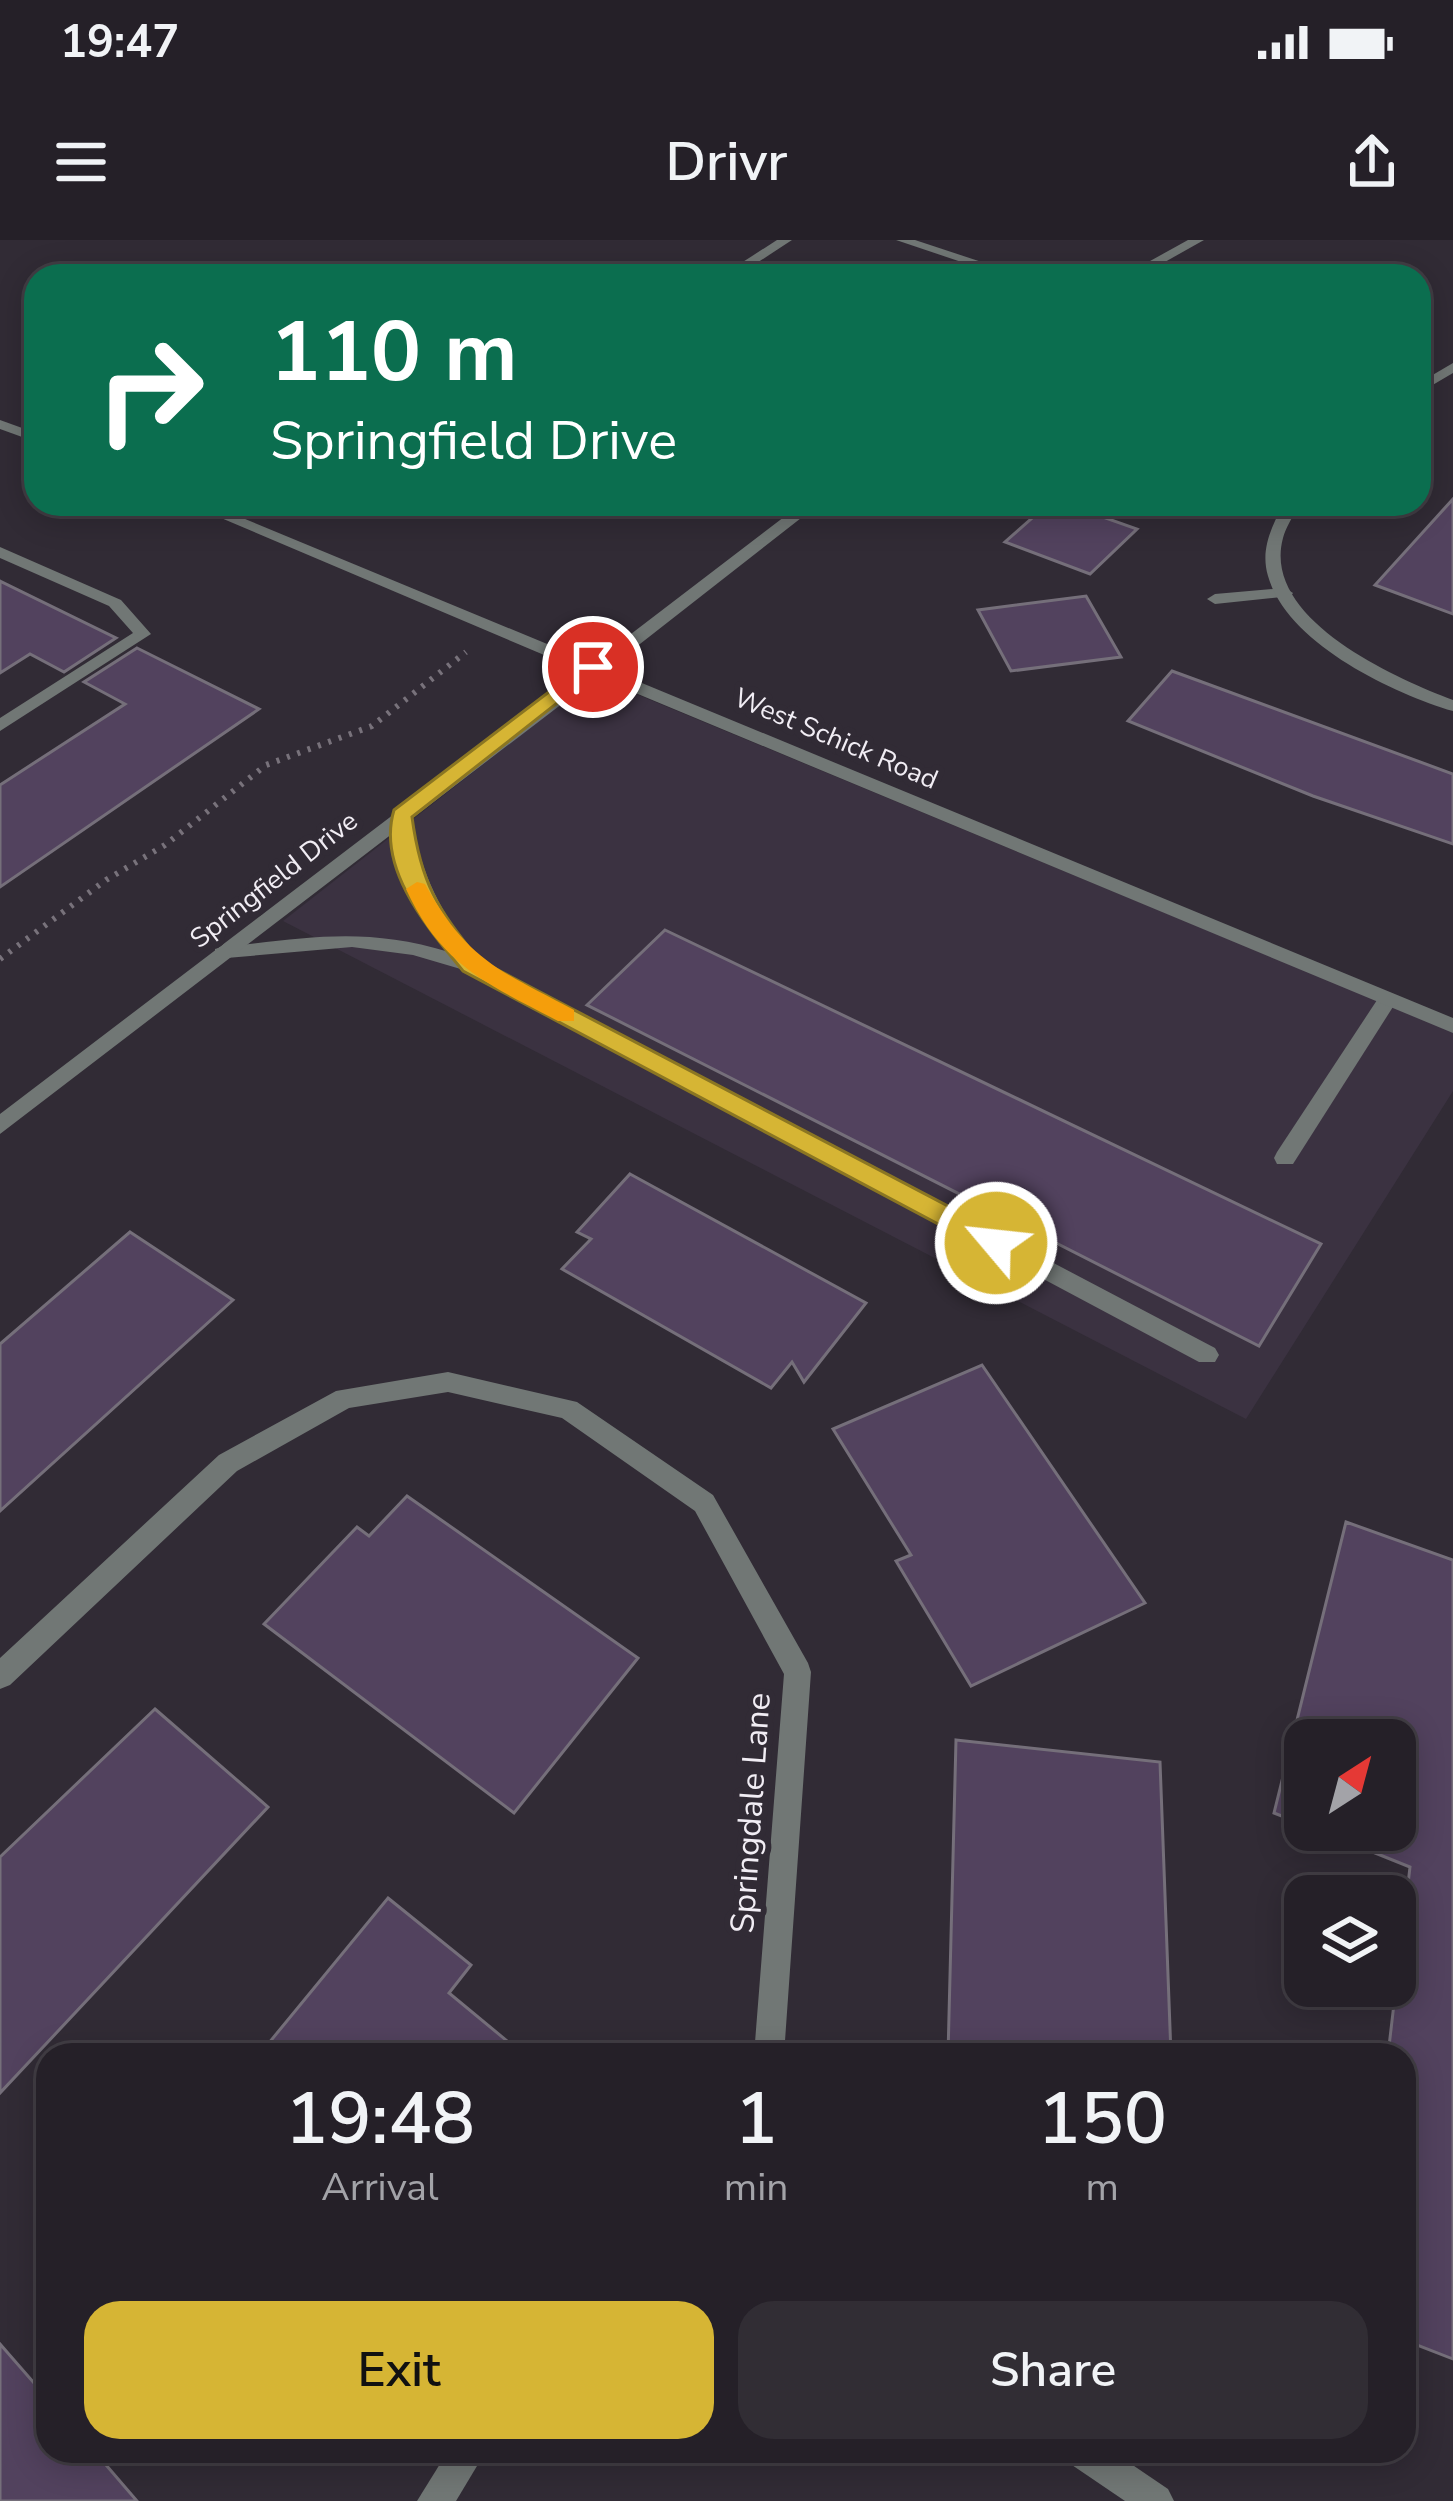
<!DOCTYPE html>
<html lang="en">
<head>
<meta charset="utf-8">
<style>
  body { margin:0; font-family:"Nunito Sans",sans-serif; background:#312d34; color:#f1f3f6; height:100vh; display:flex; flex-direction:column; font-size:45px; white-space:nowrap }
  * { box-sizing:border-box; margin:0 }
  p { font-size:39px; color:#a3a3a8 }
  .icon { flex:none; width:66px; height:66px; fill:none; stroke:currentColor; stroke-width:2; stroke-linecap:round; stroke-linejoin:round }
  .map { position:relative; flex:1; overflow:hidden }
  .side { position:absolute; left:36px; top:1803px; width:1380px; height:420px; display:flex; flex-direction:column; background:#252028; border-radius:36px; box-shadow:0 6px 30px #0003,0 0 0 3px #423e45 }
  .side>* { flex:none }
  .top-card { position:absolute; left:24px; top:24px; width:1407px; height:252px; border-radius:36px; box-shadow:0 6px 30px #0003,0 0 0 3px #423e45; background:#0b6e4f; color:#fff; overflow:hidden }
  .needle { width:78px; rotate:36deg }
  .tools { position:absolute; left:1284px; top:1479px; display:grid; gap:24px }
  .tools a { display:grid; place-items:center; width:132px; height:132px; border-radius:24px; background:#252028; box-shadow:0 6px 30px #0003,0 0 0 3px #423e45; font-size:60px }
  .pin { position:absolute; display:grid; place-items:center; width:102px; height:102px; color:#fff; margin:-51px; border:6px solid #fff; border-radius:50%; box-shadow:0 3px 12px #0007 }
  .me { position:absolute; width:132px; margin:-66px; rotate:298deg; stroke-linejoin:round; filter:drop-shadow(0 0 9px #0008) }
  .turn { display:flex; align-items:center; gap:42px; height:252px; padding:0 48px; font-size:54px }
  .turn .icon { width:156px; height:156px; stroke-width:2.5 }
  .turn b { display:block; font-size:84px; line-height:102px }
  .eta { display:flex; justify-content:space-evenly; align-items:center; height:204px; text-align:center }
  .eta b { font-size:72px; font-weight:600; line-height:84px }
  .primary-button { display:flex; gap:24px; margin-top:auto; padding:24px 48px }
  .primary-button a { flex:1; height:138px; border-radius:36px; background:#d6b534; color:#111; font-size:48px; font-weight:600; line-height:138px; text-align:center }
  .primary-button a+a { background:#312d34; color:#f1f3f6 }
  .status { display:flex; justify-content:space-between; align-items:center; height:84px; padding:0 60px; background:#252028; direction:ltr }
  .status svg { height:33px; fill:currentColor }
  header { display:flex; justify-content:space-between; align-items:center; height:156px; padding:0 48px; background:#252028; font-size:54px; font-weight:600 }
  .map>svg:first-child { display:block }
</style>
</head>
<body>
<div class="status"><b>19:47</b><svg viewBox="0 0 49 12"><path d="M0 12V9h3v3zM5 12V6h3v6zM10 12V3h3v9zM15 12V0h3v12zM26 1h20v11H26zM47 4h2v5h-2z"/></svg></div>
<header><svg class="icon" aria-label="menu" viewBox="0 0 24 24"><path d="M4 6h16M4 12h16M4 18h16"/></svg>Drivr<svg class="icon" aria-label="share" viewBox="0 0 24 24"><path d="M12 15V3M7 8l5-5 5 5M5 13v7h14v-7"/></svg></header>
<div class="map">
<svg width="1453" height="2261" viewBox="0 0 1453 2261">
  <rect width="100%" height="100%" fill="#312b35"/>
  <polygon fill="#3b3241" points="595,437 1453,792 1453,851 1246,1179 283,681"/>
  <g fill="#52425e" stroke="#756f7a" stroke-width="3">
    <polygon points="1453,259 1453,374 1375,345"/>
    <polygon points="1048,264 1066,264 1137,289 1090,334 1005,302"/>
    <polygon points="0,341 116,398 64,432 30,414 0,433"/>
    <polygon points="1086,356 1121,417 1011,431 978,370"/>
    <polygon points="137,408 259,469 0,647 0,545 125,464 84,442"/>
    <polygon points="1172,431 1453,534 1453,604 1313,556 1128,481"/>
    <polygon points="665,690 1321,1004 1259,1106 587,765"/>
    <polygon points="630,934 866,1063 804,1142 792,1122 771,1148 562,1029 591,999 577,992"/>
    <polygon points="130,992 233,1060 0,1271 0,1104"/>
    <polygon points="982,1125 1145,1363 971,1446 896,1321 911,1315 833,1189"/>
    <polygon points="407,1256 638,1418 514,1573 264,1384 357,1287 369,1296"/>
    <polygon points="1346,1282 1453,1320 1453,2119 1404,2100 1404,1815 1388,1815 1410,1627 1318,1590 1395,1590 1395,1500 1305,1500 1305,1585 1274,1573"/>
    <polygon points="155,1469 268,1567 0,1853 0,1617"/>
    <polygon points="956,1500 1160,1522 1171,1815 948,1815"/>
    <polygon points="388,1658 471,1725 449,1753 524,1815 259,1815"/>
    <polygon points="0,2104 48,2159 48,2211 94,2211 137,2261 0,2261"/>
  </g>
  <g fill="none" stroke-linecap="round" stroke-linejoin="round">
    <polyline stroke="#78727b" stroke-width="6" stroke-dasharray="3 8" stroke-linecap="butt" points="0,719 106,640 165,605 266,525 372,486 466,412"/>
    <g fill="#717775" fill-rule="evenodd">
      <polygon points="1285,348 1293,353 1291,356 1215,364 1207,359 1215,354"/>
      <path d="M 402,569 L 411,575 C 420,633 441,674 478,720 L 1215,1108 L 1219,1115 L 1215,1122 L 1199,1122 L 464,730 L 413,715 L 352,707 L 215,719 L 215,709 L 222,707 C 307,698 364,686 449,712 C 417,669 401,628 393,575 Z"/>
      <polygon points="1388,752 1398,759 1293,924 1277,924 1274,918 1277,912 1381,754"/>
    </g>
    <g fill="#717775" fill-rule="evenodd">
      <polygon points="777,0 792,0 737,36 721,36"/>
      <polygon points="896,0 915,0 1024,36 1003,36"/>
      <polygon points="1453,123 1453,133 1419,153 1419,143"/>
      <path d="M 1283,264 L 1299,264 C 1294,275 1286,287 1283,298 C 1261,379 1395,438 1453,460 L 1453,471 C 1392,453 1287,403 1268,336 C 1260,309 1272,287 1283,264 Z"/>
      <polygon points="0,307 121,360 151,394 0,491 0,478 133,393 109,366 0,318"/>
      <polygon points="448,1132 577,1162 713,1255 808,1423 811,1432 784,1815 754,1815 784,1434 695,1271 562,1178 448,1152 349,1168 237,1231 10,1445 0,1449 0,1418 219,1215 336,1151"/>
      <polygon points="448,2211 486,2211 456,2261 417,2261"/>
      <polygon points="1064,2211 1112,2211 1168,2249 1174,2261 1125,2261 1069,2223"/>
    </g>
    <g fill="#717775" fill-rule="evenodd">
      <polygon points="1188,0 1204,0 1140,36 1123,36"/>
      <polygon points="0,180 36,193 36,202 0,189"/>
      <polygon points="188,264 209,264 593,423 801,264 819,264 608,429 1453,778 1453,793 597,437 0,894 0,874 582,431"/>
    </g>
  </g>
  <path fill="#d6b534" stroke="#8b7622" stroke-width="3" d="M 587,423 L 603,427 L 412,577 C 421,644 437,668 479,720 L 1005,996 L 1005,1010 L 987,1010 L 463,731 C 429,689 376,629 394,570 Z"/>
  <path fill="#f59e0b" d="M 417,642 L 425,644 C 468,721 499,730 574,770 L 574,781 L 558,781 C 488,744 441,726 406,649 Z"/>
  <g text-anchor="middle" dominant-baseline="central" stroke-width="12" stroke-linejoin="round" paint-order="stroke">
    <g font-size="27" fill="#f1edf4" stroke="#312b35">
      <text transform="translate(836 499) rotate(23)">West Schick Road</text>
      <text transform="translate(274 640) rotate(-38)">Springfield Drive</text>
    </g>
    <g font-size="33" fill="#f1edf4" stroke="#312b35">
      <text transform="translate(751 1573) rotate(-86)">Springdale Lane</text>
    </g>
  </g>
</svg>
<div class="tools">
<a><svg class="needle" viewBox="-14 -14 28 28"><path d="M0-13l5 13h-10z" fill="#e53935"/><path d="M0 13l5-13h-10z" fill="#a3a3a8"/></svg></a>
<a><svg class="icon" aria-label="layers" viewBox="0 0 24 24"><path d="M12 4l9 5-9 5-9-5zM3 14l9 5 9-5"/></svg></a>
</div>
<div class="pin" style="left:593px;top:427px;background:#d93025"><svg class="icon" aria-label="arrive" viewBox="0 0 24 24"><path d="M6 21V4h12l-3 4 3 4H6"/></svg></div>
<svg class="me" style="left:996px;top:1003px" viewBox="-20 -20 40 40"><circle r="17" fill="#d6b534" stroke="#fff" stroke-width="3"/><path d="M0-11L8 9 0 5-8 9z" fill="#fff"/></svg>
<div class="top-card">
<div class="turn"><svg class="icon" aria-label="right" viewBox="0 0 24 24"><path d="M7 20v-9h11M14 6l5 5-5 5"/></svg><div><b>110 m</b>Springfield Drive</div></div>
</div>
<section class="side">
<div class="eta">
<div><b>19:48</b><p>Arrival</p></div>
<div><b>1</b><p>min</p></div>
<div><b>150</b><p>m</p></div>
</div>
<div class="primary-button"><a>Exit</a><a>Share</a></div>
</section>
</div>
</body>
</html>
